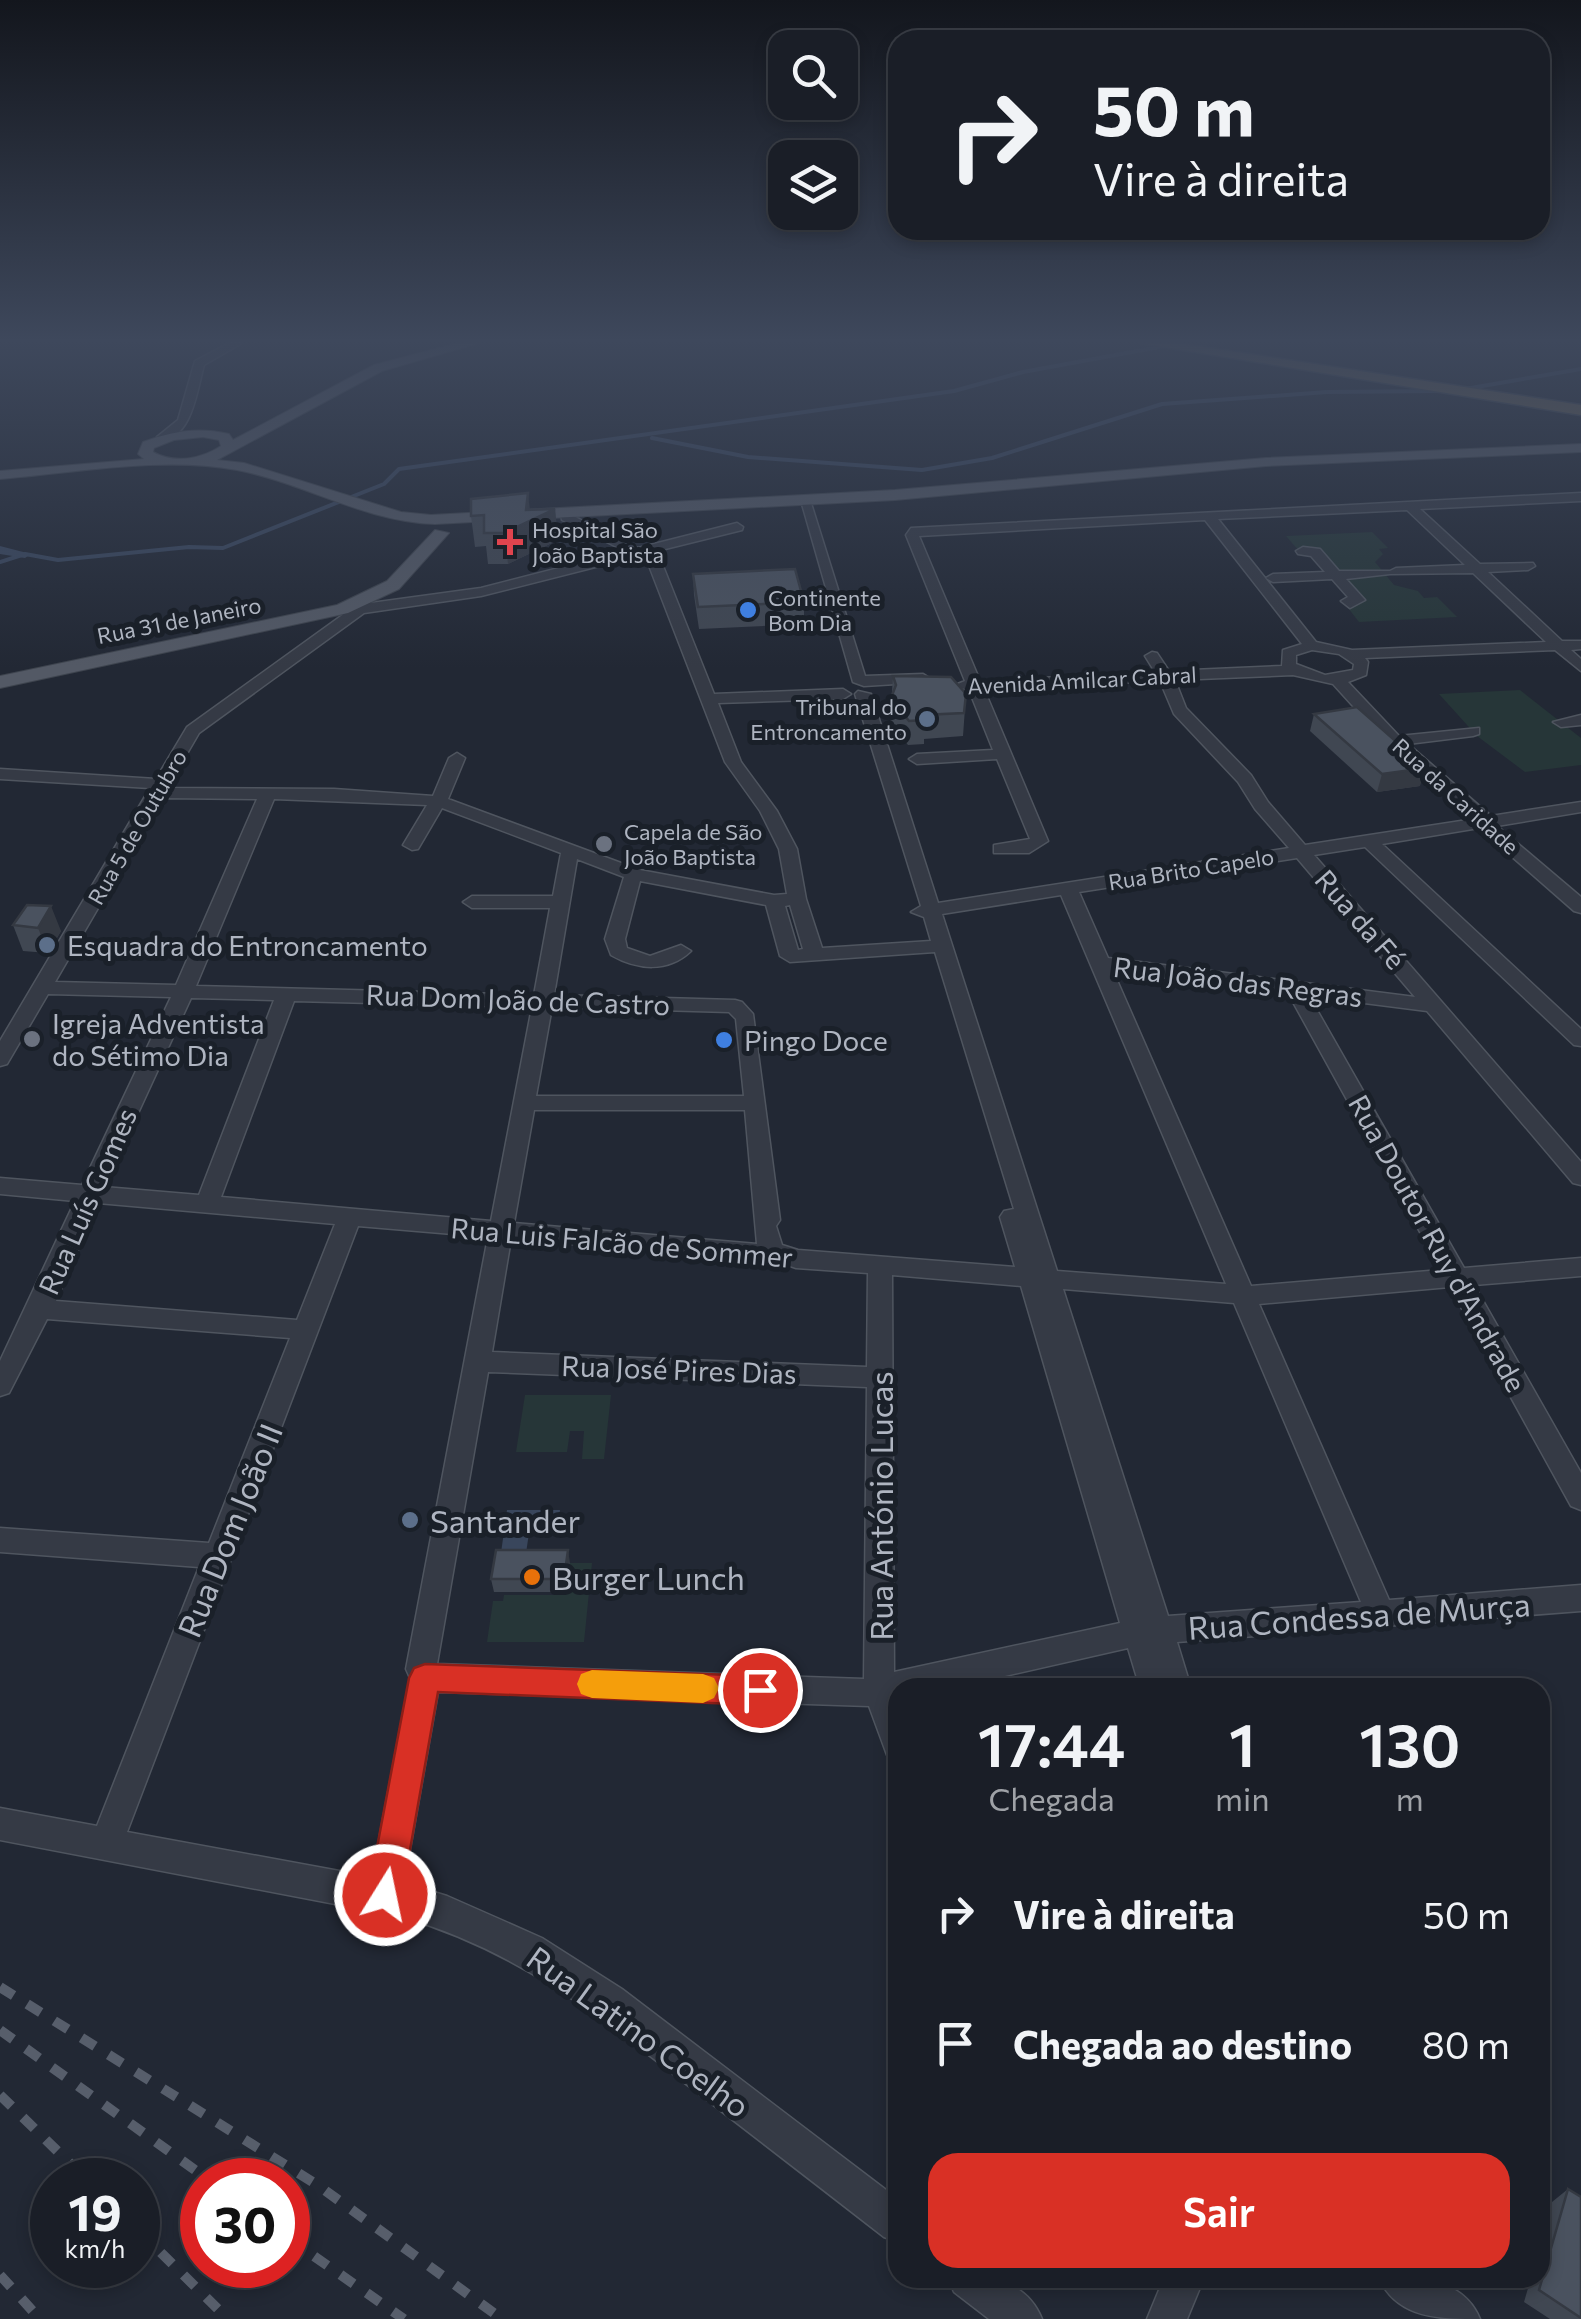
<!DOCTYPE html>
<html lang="pt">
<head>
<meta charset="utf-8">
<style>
  body { margin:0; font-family:Commissioner,sans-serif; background:#23272f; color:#f1f3f6; height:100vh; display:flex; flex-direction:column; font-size:38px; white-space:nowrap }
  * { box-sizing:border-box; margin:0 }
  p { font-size:32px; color:#9fa2a7 }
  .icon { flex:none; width:55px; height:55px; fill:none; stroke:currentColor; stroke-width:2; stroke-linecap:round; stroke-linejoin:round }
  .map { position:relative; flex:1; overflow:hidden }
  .drawer { position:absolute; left:888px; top:1678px; width:662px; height:610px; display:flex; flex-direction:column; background:#1a1e27; border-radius:30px; box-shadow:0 5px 15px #0003,0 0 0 2px #383c44 }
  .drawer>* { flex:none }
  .top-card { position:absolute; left:888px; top:30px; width:662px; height:210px; border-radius:30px; box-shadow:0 5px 15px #0003,0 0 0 2px #383c44; background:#1a1e27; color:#f1f3f6; overflow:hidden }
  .buttons { position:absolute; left:768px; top:30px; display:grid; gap:20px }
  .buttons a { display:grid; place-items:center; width:90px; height:90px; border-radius:20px; background:#1a1e27; box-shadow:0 5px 15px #0003,0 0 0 2px #383c44; font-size:50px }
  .speed { position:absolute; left:30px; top:2158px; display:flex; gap:20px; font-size:50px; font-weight:700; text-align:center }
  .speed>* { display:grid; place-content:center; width:130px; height:130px; border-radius:50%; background:#1a1e27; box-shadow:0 5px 15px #0003,0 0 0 2px #383c44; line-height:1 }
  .speed small { font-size:25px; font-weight:400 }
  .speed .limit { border:15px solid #d22; background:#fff; color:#111 }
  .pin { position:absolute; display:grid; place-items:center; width:85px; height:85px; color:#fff; margin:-42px; border:5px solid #fff; border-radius:50%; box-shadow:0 2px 10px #0007 }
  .me { position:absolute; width:110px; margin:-55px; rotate:10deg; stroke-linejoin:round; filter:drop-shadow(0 0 8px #0008) }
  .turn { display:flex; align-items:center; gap:35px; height:210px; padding:0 40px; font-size:45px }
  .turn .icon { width:130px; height:130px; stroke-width:2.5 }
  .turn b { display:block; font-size:70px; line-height:85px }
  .eta { display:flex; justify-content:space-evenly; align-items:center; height:170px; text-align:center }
  .eta b { font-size:60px; font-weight:600; line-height:70px }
  .button { display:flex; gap:20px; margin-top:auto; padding:20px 40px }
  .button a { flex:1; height:115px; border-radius:30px; background:#d93025; color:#fff; font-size:40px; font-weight:600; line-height:115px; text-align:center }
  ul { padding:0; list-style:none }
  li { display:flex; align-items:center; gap:30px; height:130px; padding:0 40px }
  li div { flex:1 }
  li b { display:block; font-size:38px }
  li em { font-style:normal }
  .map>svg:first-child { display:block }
</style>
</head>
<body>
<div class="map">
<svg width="1581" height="2319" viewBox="0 0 1581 2319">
  <rect width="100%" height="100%" fill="#222834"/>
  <g fill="#263638">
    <polygon points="1372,532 1388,548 1379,549 1383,554 1375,562 1394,585 1418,591 1424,598 1437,597 1457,617 1359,622 1345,604 1365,600 1321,552 1299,551 1286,536"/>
    <polygon points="1520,690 1581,738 1581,765 1525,772 1477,736 1439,694"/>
    <polygon points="525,1395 611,1395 604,1459 582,1459 584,1431 570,1431 567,1452 516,1452"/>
    <polygon points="570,1563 592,1563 584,1642 487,1642 493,1601 503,1601 504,1595 566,1595"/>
  </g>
  <polygon fill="#39465c" points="507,1510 560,1510 557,1533 529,1533 525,1560 500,1560"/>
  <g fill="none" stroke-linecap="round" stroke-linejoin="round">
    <g stroke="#39465c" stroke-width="4">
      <polyline points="1465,389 1581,369"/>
      <polyline points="652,438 748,457 922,470 992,458 1162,404 1327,392 1442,391"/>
      <polyline points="0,562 25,554 58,560 189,547 223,548 384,484 399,469 954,391 1023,372 1181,343"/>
    </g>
    <polygon fill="#39465c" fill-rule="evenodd" points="0,546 31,554 25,558 0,554"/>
    <g stroke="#4f555f" stroke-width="3">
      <g id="minor">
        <path d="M 229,343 L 242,343 L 204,365 C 197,390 192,442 157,441 L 157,437 L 178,420 L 195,361 Z"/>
        <path d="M 1581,493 L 1581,501 L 1420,509 L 1480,564 L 1533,563 L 1535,566 L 1528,570 L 1488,572 L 1562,641 L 1581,641 L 1581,649 L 1571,650 L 1581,659 L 1581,671 L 1555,650 L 1365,658 L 1368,662 L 1366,675 L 1348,682 L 1399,736 L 1479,728 L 1479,734 L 1473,736 L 1408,744 L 1491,816 L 1581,802 L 1581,812 L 1497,826 L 1581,897 L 1581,913 L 1574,911 L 1479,828 L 1382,844 L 1581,1029 L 1581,1046 L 1574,1045 L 1365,847 L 1314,855 L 1581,1162 L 1581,1185 L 1573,1183 L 1427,1011 L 1309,996 L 1464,1268 L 1581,1258 L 1581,1276 L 1474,1285 L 1581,1473 L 1581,1510 L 1571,1506 L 1450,1287 L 1259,1304 L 1389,1600 L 1581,1585 L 1581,1611 L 1177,1642 L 1191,1688 L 1140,1688 L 1128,1648 L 952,1688 L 898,1688 L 898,1759 L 887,1755 L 869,1706 L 438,1692 L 404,1883 L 447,1896 L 542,1938 L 622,1989 L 898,2199 L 898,2242 L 884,2237 C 820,2187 755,2137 690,2087 C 596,2014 520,1952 403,1917 L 0,1840 L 0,1808 L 97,1826 L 199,1567 L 0,1552 L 0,1528 L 209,1543 L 290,1338 L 47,1319 L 9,1393 L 0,1396 L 0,1361 L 75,1201 L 0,1194 L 0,1178 L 82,1185 L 171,997 L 48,994 L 7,1064 L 0,1066 L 0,1041 L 150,788 L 0,779 L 0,769 L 156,779 L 187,727 L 355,606 L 362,596 L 372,596 L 371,603 L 481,588 L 625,551 L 562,520 L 560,509 L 568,509 L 571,515 L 638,548 L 737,523 L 743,527 L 742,530 L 649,553 L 661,561 L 714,694 L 843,689 L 851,694 L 843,699 L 718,703 L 741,762 L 777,811 L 797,849 L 806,899 L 822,948 L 931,941 L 924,917 L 911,912 L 921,906 L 855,694 L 858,691 L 871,694 L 938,903 L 1289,848 L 1255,809 L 1238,782 L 1174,714 L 1160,681 L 984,689 L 1048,841 L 1029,853 L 994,853 L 994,845 L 1030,839 L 997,759 L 917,764 L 909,759 L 917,754 L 993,750 L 969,690 L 953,686 L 965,681 L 906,535 L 911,528 ZM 1407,510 L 1465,565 L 1396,568 L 1390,571 L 1339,571 L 1320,549 L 1303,547 L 1296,551 L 1298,554 L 1311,556 L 1325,572 L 1273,574 L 1266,578 L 1273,582 L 1332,579 L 1348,597 L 1341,601 L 1350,608 L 1365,600 L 1346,579 L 1390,574 L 1473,573 L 1546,642 L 1352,650 L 1316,642 L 1218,519 ZM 1205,520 L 1302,644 L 1283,650 L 1282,666 L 1169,671 L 1157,653 L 1152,652 L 1145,656 L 1155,672 L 980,681 L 919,536 ZM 635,557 L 648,563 L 725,762 L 760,811 L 779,849 L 787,894 L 774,895 L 640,870 L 448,799 L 465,758 L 457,753 L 449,758 L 433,796 L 334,789 L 167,788 L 199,733 L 364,613 L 481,596 ZM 1312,650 L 1339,654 L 1354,664 L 1353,670 L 1325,675 L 1296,664 L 1296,655 ZM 1293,675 L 1333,684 L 1381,737 L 1474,819 L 1305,845 L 1268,802 L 1251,775 L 1186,708 L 1175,680 ZM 162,798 L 257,799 L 176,985 L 55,982 ZM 274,799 L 427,805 L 403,845 L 412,850 L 418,849 L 442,808 L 561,853 L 553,896 L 472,896 L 463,902 L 472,908 L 550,908 L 534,995 L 196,986 ZM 1297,858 L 1415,997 L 1108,958 L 1079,892 ZM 577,859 L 624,877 L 605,939 L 611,955 C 637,970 668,973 691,951 L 681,945 L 650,956 L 627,948 L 625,939 L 640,881 L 766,905 L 780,956 L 790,962 L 935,952 L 1014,1209 L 1004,1211 L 1000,1217 L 1015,1267 L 798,1250 L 782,1245 L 776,1226 L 780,1220 L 753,1014 L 742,1002 L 735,1000 L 554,995 ZM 1061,895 L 1226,1284 L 1057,1271 L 942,914 ZM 790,905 L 803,949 L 798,950 L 785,906 ZM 1113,971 L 1288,993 L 1441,1270 L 1251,1286 ZM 191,998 L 274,1000 L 199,1195 L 104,1187 ZM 294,1001 L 532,1007 L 491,1221 L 221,1197 ZM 552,1007 L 729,1012 L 736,1019 L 744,1096 L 536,1096 ZM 534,1110 L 745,1110 L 757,1244 L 514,1223 ZM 98,1203 L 335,1224 L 297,1320 L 56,1301 ZM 358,1226 L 488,1237 L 406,1669 L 410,1678 L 372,1877 L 127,1832 ZM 511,1239 L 773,1260 L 796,1268 L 868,1273 L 867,1367 L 492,1352 ZM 892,1275 L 1021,1286 L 1120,1623 L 894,1672 ZM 1063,1289 L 1234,1303 L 1361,1602 L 1168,1616 ZM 488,1372 L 867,1387 L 864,1679 L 437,1664 Z"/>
        <polygon points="800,497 810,500 865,676 923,674 931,679 928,682 864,686 853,682"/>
        <polygon points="1581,715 1581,725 1561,727 1553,722"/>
        <path d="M 948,2278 C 987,2276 1025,2278 1042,2319 L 989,2319 L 954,2292 Z"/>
        <polygon points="1164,2278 1204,2278 1187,2319 1147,2319"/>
        <path d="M 1379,2278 C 1417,2276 1463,2278 1480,2319 C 1441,2319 1397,2319 1379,2278 Z"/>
      </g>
    </g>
    <g stroke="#3e444e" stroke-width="2">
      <g id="major">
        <path d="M 458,343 L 479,343 L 382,371 L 217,460 L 244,463 L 401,512 L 431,515 L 895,490 L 1266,458 L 1581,444 L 1581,452 L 1266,466 L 895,500 L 435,524 C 365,522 304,483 237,470 C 161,456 76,473 0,479 L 0,471 L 144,459 L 138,454 L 143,442 C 173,431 198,427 229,434 L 233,440 L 374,365 ZM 203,437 L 219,440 L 221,446 C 201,459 175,464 153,452 L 154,448 L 174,440 Z"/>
        <polygon points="435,530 449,533 399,589 348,613 0,688 0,676 337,605 387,581"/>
      </g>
    </g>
    <g stroke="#3f454f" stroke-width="3">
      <polygon id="highway" points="1140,343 1177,343 1581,405 1581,415"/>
    </g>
    <use href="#minor" fill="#353a45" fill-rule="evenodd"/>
    <use href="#major" fill="#535965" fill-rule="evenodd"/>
    <use href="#highway" fill="#6a6253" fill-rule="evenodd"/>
    <g stroke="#575e6b" stroke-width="10" stroke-dasharray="16 16" stroke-linecap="butt">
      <polyline points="0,1987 319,2186 502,2319"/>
      <polyline points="0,2030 209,2180"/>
      <polyline points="0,2095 87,2180"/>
      <polyline points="138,2230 228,2319"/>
      <polyline points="288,2238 404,2319"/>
      <polyline points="0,2275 40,2319"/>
    </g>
  </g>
  <g fill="#404752">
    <polygon points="555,509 558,540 508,564 488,564 486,546 475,547 471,516 530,510"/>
    <polygon points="693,574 804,602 804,624 699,629 694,595"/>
    <polygon points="893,676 966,694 963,736 924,739 924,744 908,745 890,722"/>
    <polygon points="1314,714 1420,786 1377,792 1310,731"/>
    <polygon points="27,905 61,931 48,953 23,951 13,925"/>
    <polygon points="570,1563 566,1592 494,1592 491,1579"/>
    <polygon points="1568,2189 1581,2197 1581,2319 1550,2319 1524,2302 1531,2278 1540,2278 1540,2245 1552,2202"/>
  </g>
  <g fill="#343942">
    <polygon points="528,493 531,520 555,509 558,540 508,564 504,533 526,510"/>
    <polygon points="1426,768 1420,786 1377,792 1382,774"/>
    <polygon points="51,906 61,931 48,953 38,928"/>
    <polygon points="568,1550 570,1563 566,1592 564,1579"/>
  </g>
  <g fill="#4a525f" stroke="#343942" stroke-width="2.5">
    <polygon points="528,493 526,510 555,509 504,533 484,533 484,515 471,516 471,499"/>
    <polygon points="795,569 804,602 698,607 693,574"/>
    <polygon points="893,676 951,677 966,694 964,713 923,715 925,720 909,721 891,698 896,685"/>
    <polygon points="1357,707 1426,768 1382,774 1314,714"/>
    <polygon points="27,905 51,906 38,928 13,925"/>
    <polygon points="496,1550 568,1550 564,1579 491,1579"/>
    <polygon points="1568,2189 1581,2197 1581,2318 1539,2290"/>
  </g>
  <linearGradient id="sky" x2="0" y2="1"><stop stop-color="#13161d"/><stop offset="0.51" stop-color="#3e485c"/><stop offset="1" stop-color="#3e485c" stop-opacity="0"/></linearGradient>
  <rect width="1581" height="668" fill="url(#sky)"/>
  <polygon fill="#d93025" stroke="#8d1f18" stroke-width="2.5" points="425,1664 760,1676 771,1680 776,1690 771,1700 760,1705 438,1692 402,1895 397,1907 385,1912 373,1907 368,1895 409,1678 414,1668"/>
  <polygon fill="#f59e0b" points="592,1670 703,1674 714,1678 719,1688 714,1698 703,1703 592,1698 581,1694 577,1684 581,1674"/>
  <path fill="#e0444e" stroke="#1a2029" stroke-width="4" d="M505 527h10v10h10v10h-10v10h-10v-10h-10v-10h10z"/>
  <g fill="#3f7fe0" stroke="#1a2029" stroke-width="4">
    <circle cx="748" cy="610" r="10"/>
    <circle cx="724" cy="1040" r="10"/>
  </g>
  <g fill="#5c6f8a" stroke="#1a2029" stroke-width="4">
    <circle cx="927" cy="719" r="10"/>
    <circle cx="47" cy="945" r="10"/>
    <circle cx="410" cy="1520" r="10"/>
  </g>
  <g fill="#6b7280" stroke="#1a2029" stroke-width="4">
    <circle cx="604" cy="844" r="10"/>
    <circle cx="32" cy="1039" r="10"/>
  </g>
  <circle fill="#e8710a" stroke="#1a2029" stroke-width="4" cx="532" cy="1577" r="10"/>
  <g text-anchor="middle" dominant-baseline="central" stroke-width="10" stroke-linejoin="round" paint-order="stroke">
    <g font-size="22" fill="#afb5c1" stroke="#1a2029" text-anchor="start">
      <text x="532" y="529">Hospital São<tspan x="532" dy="25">João Baptista</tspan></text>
      <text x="768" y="597">Continente<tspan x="768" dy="25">Bom Dia</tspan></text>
      <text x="907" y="706" text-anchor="end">Tribunal do<tspan x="907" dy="25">Entroncamento</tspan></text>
      <text x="624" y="831">Capela de São<tspan x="624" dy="25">João Baptista</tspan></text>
    </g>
    <g font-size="22" fill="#afb5c1" stroke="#1a2029">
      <text transform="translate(179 620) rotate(-11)">Rua 31 de Janeiro</text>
      <text transform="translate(1082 680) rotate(-3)">Avenida Amilcar Cabral</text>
      <text transform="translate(1456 796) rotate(42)">Rua da Caridade</text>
      <text transform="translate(137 827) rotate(-60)">Rua 5 de Outubro</text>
      <text transform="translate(1191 869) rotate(-9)">Rua Brito Capelo</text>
    </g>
    <g font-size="28" fill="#afb5c1" stroke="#1a2029">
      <text transform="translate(1361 919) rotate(49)">Rua da Fé</text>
      <text transform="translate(1238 981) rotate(7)">Rua João das Regras</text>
      <text transform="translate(518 999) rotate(2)">Rua Dom João de Castro</text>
      <text transform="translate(87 1201) rotate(-66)">Rua Luís Gomes</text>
      <text transform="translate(622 1242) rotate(5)">Rua Luis Falcão de Sommer</text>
      <text transform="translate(1438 1243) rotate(61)">Rua Doutor Ruy d'Andrade</text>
      <text transform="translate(679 1369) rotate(2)">Rua José Pires Dias</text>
    </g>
    <g font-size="28" fill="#afb5c1" stroke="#1a2029" text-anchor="start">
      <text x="67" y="945">Esquadra do Entroncamento</text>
      <text x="52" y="1023">Igreja Adventista<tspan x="52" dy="32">do Sétimo Dia</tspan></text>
      <text x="744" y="1040">Pingo Doce</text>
    </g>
    <g font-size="32" fill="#afb5c1" stroke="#1a2029">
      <text transform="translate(880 1506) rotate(-90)">Rua António Lucas</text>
      <text transform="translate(229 1530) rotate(-68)">Rua Dom João II</text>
      <text transform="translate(1359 1615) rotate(-4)">Rua Condessa de Murça</text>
      <text transform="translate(639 2031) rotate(36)">Rua Latino Coelho</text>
    </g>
    <g font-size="32" fill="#afb5c1" stroke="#1a2029" text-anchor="start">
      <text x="430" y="1520">Santander</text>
      <text x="552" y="1577">Burger Lunch</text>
    </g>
  </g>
</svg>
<div class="buttons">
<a><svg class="icon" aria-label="search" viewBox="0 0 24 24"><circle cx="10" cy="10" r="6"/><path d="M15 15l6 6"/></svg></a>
<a><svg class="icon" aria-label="layers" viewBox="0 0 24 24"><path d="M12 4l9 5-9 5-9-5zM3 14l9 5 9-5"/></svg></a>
</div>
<div class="speed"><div>19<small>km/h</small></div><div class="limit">30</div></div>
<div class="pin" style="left:760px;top:1690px;background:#d93025"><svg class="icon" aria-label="arrive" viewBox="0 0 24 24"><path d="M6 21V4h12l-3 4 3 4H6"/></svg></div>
<svg class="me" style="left:385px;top:1895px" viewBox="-20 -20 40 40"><circle r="17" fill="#d93025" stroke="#fff" stroke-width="3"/><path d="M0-11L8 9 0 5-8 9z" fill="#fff"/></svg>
<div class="top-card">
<div class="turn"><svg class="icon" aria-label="right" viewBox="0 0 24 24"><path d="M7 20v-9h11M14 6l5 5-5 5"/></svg><div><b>50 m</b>Vire à direita</div></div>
</div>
<section class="drawer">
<div class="eta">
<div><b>17:44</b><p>Chegada</p></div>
<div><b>1</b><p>min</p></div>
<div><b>130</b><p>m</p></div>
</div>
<ul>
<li><svg class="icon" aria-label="right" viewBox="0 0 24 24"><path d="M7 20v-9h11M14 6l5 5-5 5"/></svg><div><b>Vire à direita</b></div><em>50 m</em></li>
<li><svg class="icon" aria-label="arrive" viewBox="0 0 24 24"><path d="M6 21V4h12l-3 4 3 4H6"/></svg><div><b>Chegada ao destino</b></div><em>80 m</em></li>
</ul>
<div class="button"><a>Sair</a></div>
</section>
</div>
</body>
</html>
